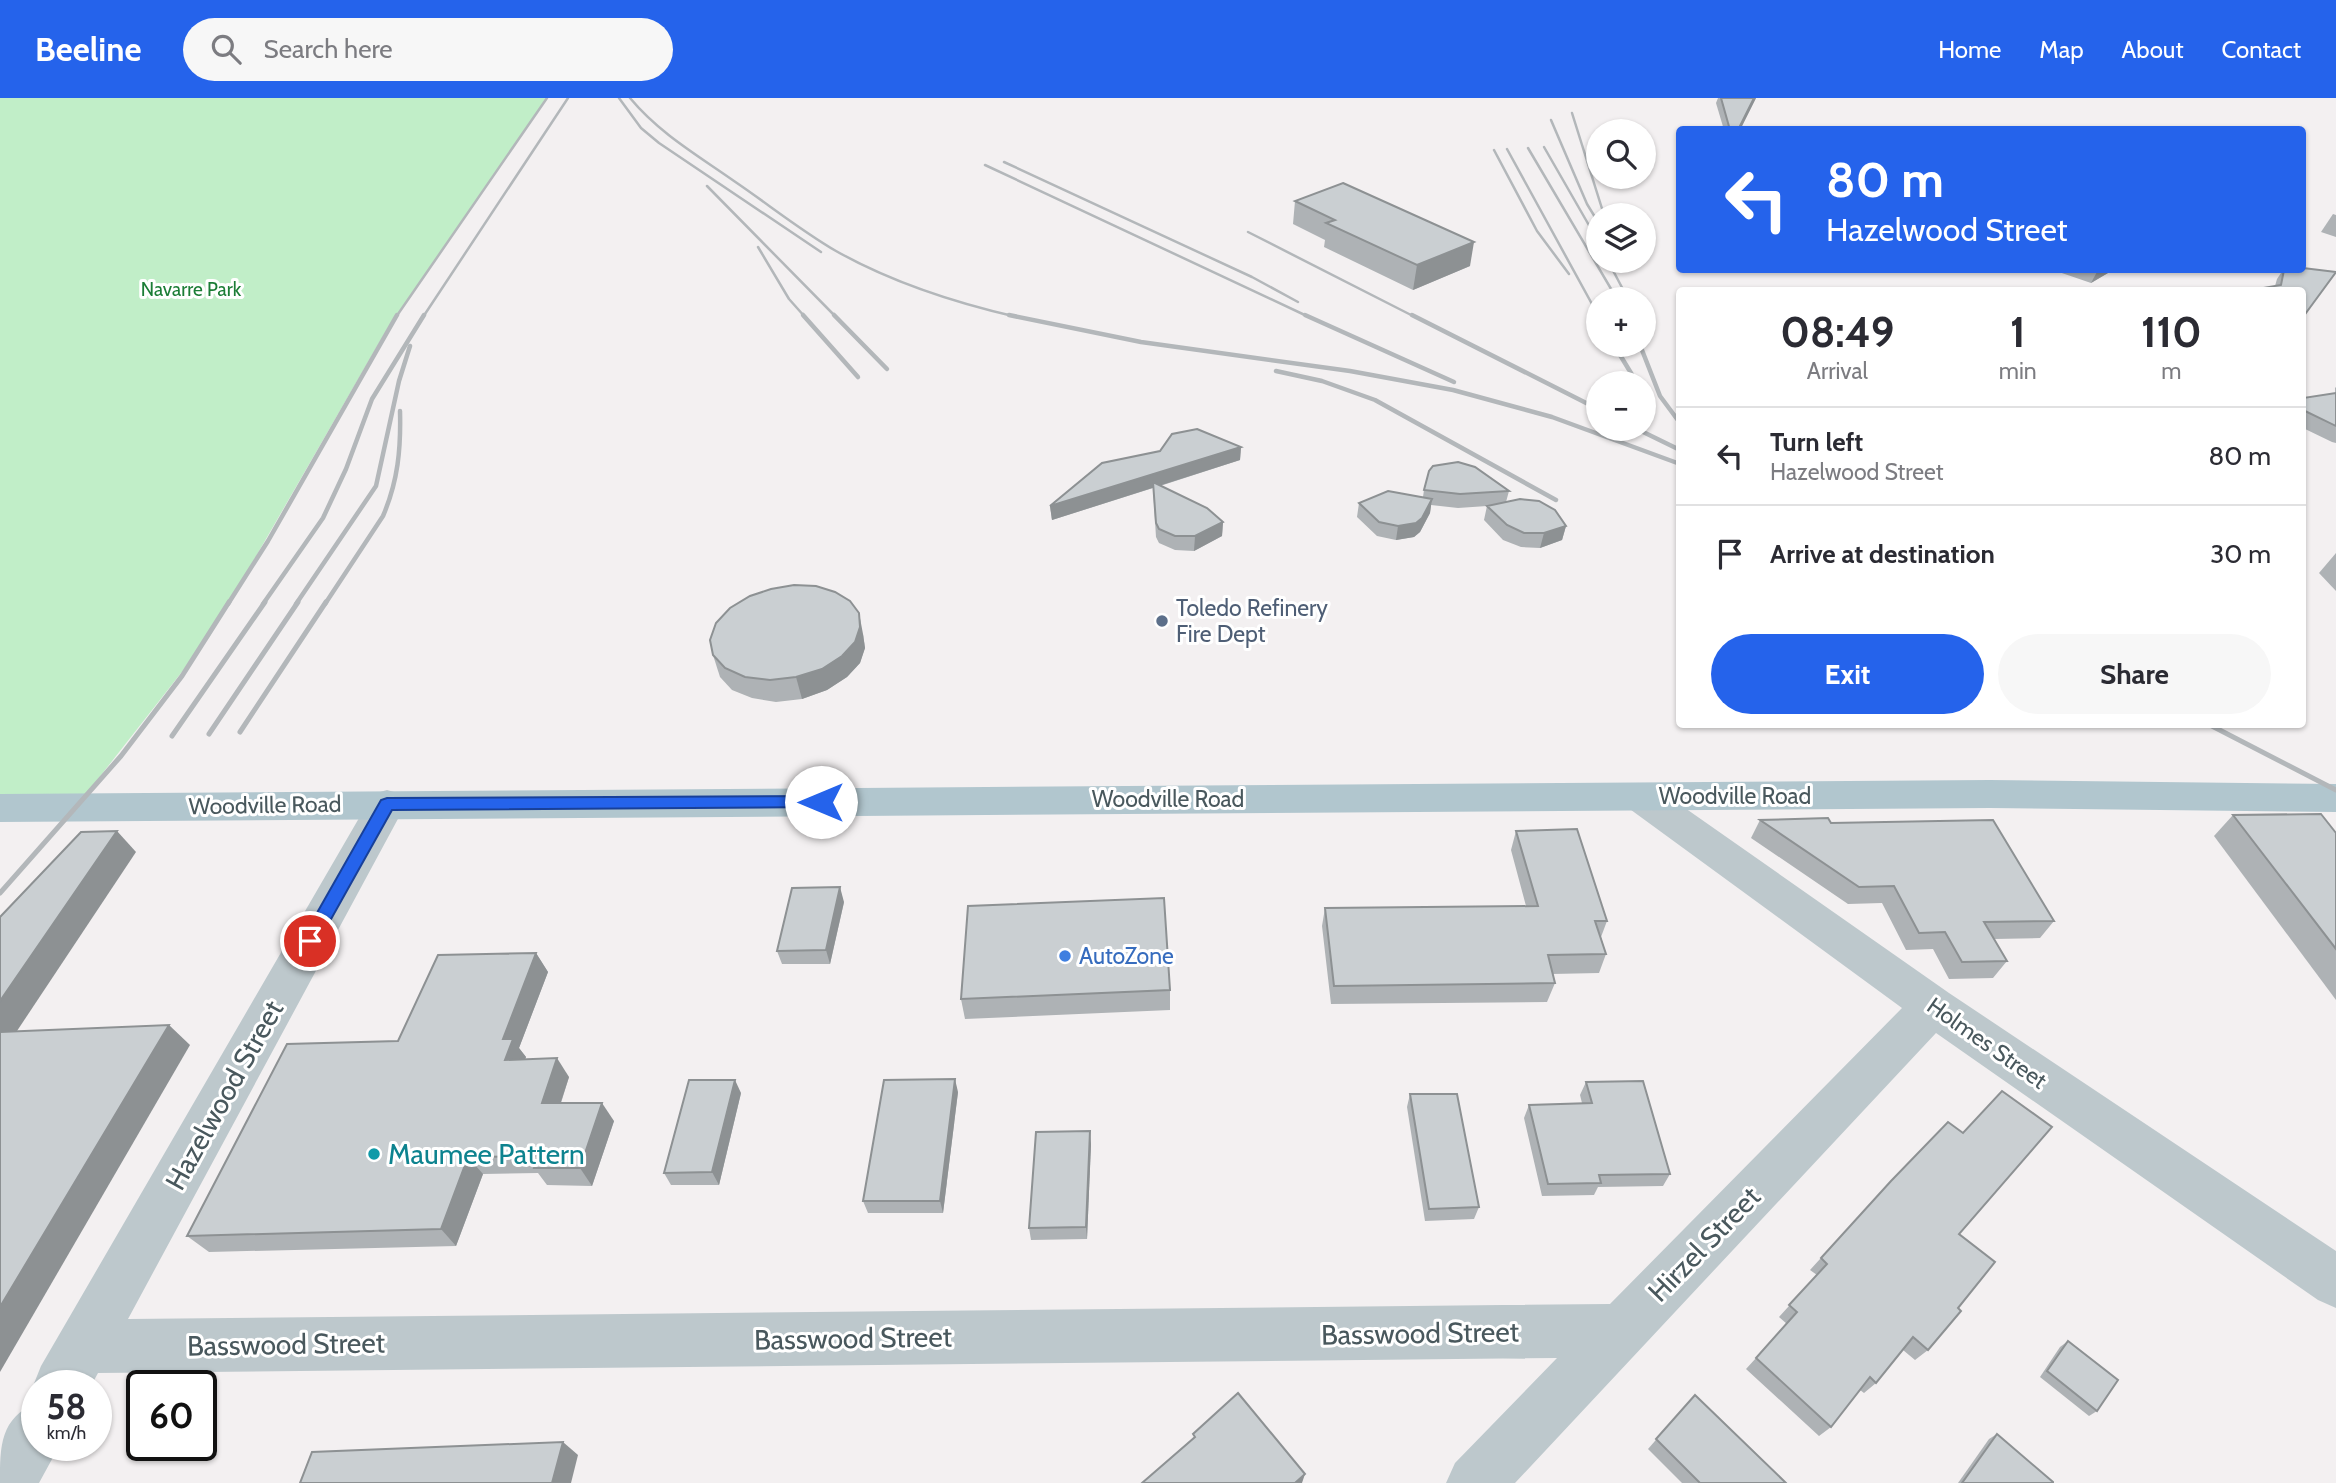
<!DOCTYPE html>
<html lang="en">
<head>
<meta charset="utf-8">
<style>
  body { margin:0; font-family:Cabin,sans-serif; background:#f7f7f7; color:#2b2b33; height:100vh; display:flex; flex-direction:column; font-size:26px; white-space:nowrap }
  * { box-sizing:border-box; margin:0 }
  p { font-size:23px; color:#7c7c81 }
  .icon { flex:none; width:38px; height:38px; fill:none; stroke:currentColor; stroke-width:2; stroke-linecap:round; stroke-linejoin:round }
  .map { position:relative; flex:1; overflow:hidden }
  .sheet { position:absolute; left:1676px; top:189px; width:630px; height:441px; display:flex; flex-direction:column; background:#fff; border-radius:7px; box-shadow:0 2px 5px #0004 }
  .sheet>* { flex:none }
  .banner { position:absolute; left:1676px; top:28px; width:630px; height:147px; border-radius:7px; box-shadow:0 2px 5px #0004; background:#2563eb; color:#fff; overflow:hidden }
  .buttons { position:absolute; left:1586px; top:21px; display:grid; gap:14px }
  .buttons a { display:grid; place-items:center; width:70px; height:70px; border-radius:50%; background:#fff; box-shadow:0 2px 5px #0004; font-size:35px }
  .speed { position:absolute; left:21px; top:1272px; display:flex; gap:14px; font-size:35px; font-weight:700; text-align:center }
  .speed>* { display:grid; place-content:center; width:91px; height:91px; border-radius:50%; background:#fff; box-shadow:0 2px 5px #0004; line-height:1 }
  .speed small { font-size:18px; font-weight:400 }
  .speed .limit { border:4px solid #111; border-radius:10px; background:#fff; color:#111 }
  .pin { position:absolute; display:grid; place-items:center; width:60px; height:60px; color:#fff; margin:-30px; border:4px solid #fff; border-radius:50%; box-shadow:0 2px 7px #0007 }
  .me { position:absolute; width:77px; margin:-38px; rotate:270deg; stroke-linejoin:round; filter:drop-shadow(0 0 5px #0008) }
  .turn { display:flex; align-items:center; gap:24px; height:147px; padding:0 35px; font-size:32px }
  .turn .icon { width:91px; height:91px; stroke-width:2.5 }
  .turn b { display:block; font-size:49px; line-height:60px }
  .eta { display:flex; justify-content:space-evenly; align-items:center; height:119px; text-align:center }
  .eta b { font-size:42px; font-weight:700; line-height:49px }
  .primary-button { display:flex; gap:14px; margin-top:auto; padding:14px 35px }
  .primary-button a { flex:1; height:80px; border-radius:42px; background:#2563eb; color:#fff; font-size:28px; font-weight:700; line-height:80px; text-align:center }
  .primary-button a+a { background:#f7f7f7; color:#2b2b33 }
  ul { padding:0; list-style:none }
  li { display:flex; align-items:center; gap:21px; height:98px; padding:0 35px; border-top:2px solid #e1e1e2 }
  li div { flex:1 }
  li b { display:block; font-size:26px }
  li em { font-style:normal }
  header { display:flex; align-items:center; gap:42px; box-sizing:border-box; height:98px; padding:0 35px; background:#2563eb; color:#fff }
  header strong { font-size:33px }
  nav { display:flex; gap:38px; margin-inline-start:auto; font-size:24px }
  .search { width:490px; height:63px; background:#f7f7f7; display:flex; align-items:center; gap:18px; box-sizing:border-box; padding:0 24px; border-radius:38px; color:#7c7c81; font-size:26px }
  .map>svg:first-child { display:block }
</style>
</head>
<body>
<header>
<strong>Beeline</strong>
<div class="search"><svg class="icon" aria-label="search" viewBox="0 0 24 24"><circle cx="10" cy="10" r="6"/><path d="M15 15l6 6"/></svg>Search here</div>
<nav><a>Home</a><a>Map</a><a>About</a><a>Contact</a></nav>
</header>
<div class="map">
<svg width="2336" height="1385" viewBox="0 0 2336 1385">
  <rect width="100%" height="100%" fill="#f3f0f1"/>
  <polygon fill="#c1eec8" points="0,0 547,0 387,231 210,538 76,709 0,710"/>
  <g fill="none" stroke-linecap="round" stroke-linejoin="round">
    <g fill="#bdc8cc" fill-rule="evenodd">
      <polygon points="1641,685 1655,689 1949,895 2336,1153 2336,1210 2318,1202 1936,935 1515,1385 1446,1385 1455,1365 1557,1260 98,1275 91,1288 37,1288 37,1296 33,1288 41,1268 373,696 387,692 401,696 406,706 128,1221 1610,1206 1902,910 1627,709 1622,699 1627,689"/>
      <path d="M 37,1304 L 37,1348 L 59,1348 L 57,1352 L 39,1385 L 0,1385 C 0,1347 0,1321 37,1304 Z"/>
    </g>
    <polygon fill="#b1c6ce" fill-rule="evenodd" points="1990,682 2336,686 2336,714 1990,710 0,724 0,696"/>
    <g stroke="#b3b7ba" stroke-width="2.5">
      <polyline points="619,0 641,30 659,45 821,154"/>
      <path d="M 630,0 C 659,35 697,57 734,83 C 768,106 800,132 836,153 C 891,184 956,205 1017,219"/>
      <polyline points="1572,15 1604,117"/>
      <polyline points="1551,22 1587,106 1598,124"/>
      <polyline points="1544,49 1598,143"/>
      <polyline points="1528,50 1617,201"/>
      <polyline points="1507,51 1598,217"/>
      <polyline points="1494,52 1537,133 1569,176"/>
      <polyline points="1004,64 1252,179 1298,204"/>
      <polyline points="985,67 1309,219"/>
      <polyline points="707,88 836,219"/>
      <polyline points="1248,134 1415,219"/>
      <polyline points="758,149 789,201 805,219"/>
      <polyline points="1608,163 1627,199"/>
      <polyline points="396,219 547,0"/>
      <polyline points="423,219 568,0"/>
    </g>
    <g stroke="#b3b7ba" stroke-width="4.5">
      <polyline points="803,217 858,279"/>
      <polyline points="834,217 887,271"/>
      <polyline points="1009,217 1141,244 1350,273 1453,292 1552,319 1680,366"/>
      <polyline points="1305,217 1454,284"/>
      <polyline points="1412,217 1598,311"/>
      <polyline points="1614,247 1637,285"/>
      <polyline points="1640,247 1660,298 1680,325"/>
      <polyline points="1276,273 1322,283 1375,302 1556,402"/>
      <polyline points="1637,331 1680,352"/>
      <polyline points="228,506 268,443 397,217"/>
      <polyline points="263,506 323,420 346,371 372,301 424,217"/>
      <polyline points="296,506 376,388 399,283 410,248"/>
      <path d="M 325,506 L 383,418 C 398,383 401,351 400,313"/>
    </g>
    <g stroke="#b3b7ba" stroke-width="5">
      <polyline points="2208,626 2336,692"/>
      <polyline points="240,634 326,504"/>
      <polyline points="209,636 298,504"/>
      <polyline points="172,638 265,504"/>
      <polyline points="0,795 121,658 182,578 229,504"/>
    </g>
  </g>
  <g fill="#aeb2b5">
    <polygon points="1718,0 1756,0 1740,32 1724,32 1716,5"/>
    <polygon points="1295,103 1470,168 1413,192 1324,149 1325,142 1293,126"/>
    <polygon points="2333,116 2336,117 2336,139 2321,134"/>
    <polygon points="2053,172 2113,172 2091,185"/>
    <polygon points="2283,172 2303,172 2303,192 2275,188 2277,181"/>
    <polygon points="2336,289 2336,345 2332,344 2303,330 2303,300 2335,295 2335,290"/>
    <polygon points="1241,349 1240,362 1160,388 1223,424 1222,438 1194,453 1175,452 1159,445 1156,439 1153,390 1052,422 1050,408"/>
    <polygon points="1424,392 1509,393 1506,404 1566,428 1562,442 1540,450 1521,449 1503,442 1484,422 1487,408 1458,410 1431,407 1430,415 1420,434 1414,439 1396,442 1377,438 1357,419 1359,405 1423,399"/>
    <polygon points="2336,455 2336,493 2319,475"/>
    <polygon points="863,536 865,550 860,565 847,579 827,592 802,601 776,604 752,600 732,592 720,579 713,557"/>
    <polygon points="2233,717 2336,735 2336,902 2214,738"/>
    <polygon points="1760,722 1831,725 2054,823 2040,840 1994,841 2007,863 1993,880 1949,881 1933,851 1906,852 1882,805 1848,806 1751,740"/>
    <polygon points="1516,733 1607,823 1601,839 1606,856 1599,875 1552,876 1555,885 1547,904 1331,906 1322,828 1325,810 1526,808 1511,752"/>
    <polygon points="844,804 830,866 782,866 777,853"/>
    <polygon points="536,855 548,874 519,950 526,959 525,961 569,979 561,1005 614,1023 592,1088 547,1087 538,1075 483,1076 456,1148 209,1154 187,1138 398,943"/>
    <polygon points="1170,892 1170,912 965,921 961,901"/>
    <polygon points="1586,984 1670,1076 1663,1088 1598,1089 1594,1097 1542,1098 1524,1020 1529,1007 1582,1005 1580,997"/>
    <polygon points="958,994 943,1115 868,1115 863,1103"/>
    <polygon points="741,995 719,1087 671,1087 664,1075"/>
    <polygon points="1410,996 1479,1109 1474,1121 1425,1123 1407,1009"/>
    <polygon points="1091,1046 1087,1141 1031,1142 1029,1130"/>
    <polygon points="1891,1083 1959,1136 1958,1210 1928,1252 1915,1262 1903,1252 1876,1285 1864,1295 1860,1292 1831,1329 1819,1338 1746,1271 1787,1226 1779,1219 1817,1177 1810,1172"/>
    <polygon points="2068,1243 2097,1313 2089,1318 2040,1279 2060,1249"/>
    <polygon points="1695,1297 1786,1385 1682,1385 1648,1351"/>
    <polygon points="1997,1336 2053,1385 1958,1385 1989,1341"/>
  </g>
  <g fill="#8d9193">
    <polygon points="1754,0 1756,0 1740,32 1738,32"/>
    <polygon points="1474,144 1470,168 1413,192 1417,167"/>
    <polygon points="2098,172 2113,172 2091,185"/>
    <polygon points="1241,349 1240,362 1052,422 1050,408"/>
    <polygon points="1432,401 1430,415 1420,434 1414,439 1396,442 1398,428"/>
    <polygon points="1223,424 1222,438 1194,453 1195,438"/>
    <polygon points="1566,428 1562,442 1540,450 1544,435"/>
    <polygon points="859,515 863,536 865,550 860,565 847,579 827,592 802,601 796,579"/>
    <polygon points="117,733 136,754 3,954 0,952 0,903"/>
    <polygon points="840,789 844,804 830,866 826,852"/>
    <polygon points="536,855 548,874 519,950 526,959 518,980 505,962 503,941"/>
    <polygon points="169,927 190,947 0,1274 0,1209"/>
    <polygon points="557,960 569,979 555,1022 542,1005"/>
    <polygon points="955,981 958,994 943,1115 940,1103"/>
    <polygon points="735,982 741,995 719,1087 712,1074"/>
    <polygon points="602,1005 614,1023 592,1088 580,1070"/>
    <polygon points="1090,1033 1091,1046 1087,1141 1086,1129"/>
    <polygon points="468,1059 483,1076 456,1148 441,1131"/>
    <polygon points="563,1344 578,1357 571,1385 552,1385"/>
    <polygon points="1305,1376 1302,1385 1295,1385"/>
  </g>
  <g fill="#cacfd2" stroke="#8d9193" stroke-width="2">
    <polygon points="1721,0 1754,0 1738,32 1730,32"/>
    <polygon points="1343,85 1474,144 1417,167 1326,125 1335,122 1295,103"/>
    <polygon points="2303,170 2336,174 2303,219 2303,192 2257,192 2257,191 2281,187 2284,172 2303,172"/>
    <polygon points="2336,295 2336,328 2303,312 2303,300"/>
    <polygon points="1197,331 1241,349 1050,408 1102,365 1160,353 1172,336"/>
    <polygon points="1458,364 1475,369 1509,393 1460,396 1424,392 1429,373 1433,368"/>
    <polygon points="1153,384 1207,410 1223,424 1195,438 1175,438 1159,431 1156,425"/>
    <polygon points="1388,393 1432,401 1422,420 1416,425 1398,428 1379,424 1359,405"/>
    <polygon points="1520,401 1539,403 1555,412 1566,428 1544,435 1524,435 1507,427 1487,408"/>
    <polygon points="794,487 816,488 835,494 850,503 859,515 860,529 855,544 842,558 822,571 796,579 770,582 745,579 725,570 713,557 710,542 716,525 730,510 750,498 771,491"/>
    <polygon points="2321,716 2336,735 2336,851 2233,717"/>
    <polygon points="1828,720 1831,725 1993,722 2054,823 1984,824 2007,863 1962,864 1945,834 1919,835 1894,788 1859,789 1760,722"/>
    <polygon points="1577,731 1607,823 1595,823 1606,856 1548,857 1555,885 1334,888 1325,810 1538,808 1516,733"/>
    <polygon points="117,733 0,903 0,819 81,734"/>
    <polygon points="840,789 826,852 777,853 792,790"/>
    <polygon points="1164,800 1170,892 961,901 968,808"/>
    <polygon points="536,855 503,941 513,941 505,962 557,960 542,1005 602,1005 580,1070 534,1070 538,1058 468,1059 441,1131 187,1138 287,946 398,943 438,857"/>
    <polygon points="169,927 0,1209 0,934"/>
    <polygon points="955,981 940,1103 863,1103 884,982"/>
    <polygon points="689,982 735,982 712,1074 664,1075"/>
    <polygon points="1643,983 1670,1076 1599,1077 1601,1085 1548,1086 1529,1007 1592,1005 1586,984"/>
    <polygon points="2002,993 2052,1029 1959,1136 1995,1164 1958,1210 1961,1213 1928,1252 1913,1239 1876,1285 1870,1279 1831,1329 1756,1260 1797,1214 1789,1207 1827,1166 1821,1160 1891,1083 1948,1024 1963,1035"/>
    <polygon points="1410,996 1457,996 1479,1109 1429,1111"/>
    <polygon points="1090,1033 1086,1129 1029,1130 1036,1034"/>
    <polygon points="2068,1243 2118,1282 2097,1313 2047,1273"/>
    <polygon points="1238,1295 1305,1376 1295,1385 1142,1385 1195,1339 1193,1336"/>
    <polygon points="1695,1297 1786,1385 1700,1385 1656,1341"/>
    <polygon points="1997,1336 2053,1384 2053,1385 1962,1385"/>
    <polygon points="563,1344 552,1385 300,1385 312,1354"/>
  </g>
  <polygon fill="#2563eb" stroke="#184099" stroke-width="2" points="821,698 829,704 821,709 392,712 316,848 310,850 304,848 301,843 381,702 387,700"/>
  <circle fill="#5c6f8a" stroke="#fff" stroke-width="2.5" cx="1162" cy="523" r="7"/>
  <circle fill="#3f7fe0" stroke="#fff" stroke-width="2.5" cx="1065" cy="858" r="7"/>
  <circle fill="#0f9aa8" stroke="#fff" stroke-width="2.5" cx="374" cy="1056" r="7"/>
  <g text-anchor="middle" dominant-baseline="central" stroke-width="6" stroke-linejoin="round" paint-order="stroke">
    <g font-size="19" fill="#1b7d36" stroke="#fff">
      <text x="191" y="191">Navarre Park</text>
    </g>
    <g font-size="23" fill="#4e5e75" stroke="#fff" text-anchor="start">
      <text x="1176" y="510">Toledo Refinery<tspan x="1176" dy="26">Fire Dept</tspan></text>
    </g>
    <g font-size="23" fill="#49585d" stroke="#fff">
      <text x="1735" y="698">Woodville Road</text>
      <text x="1168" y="701">Woodville Road</text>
      <text transform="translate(265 707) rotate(-1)">Woodville Road</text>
      <text transform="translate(1987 945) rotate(35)">Holmes Street</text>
    </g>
    <g font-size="23" fill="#366cbe" stroke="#fff" text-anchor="start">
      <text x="1079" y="858">AutoZone</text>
    </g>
    <g font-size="28" fill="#49585d" stroke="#fff">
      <text transform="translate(224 997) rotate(-61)">Hazelwood Street</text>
      <text transform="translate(1704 1146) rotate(-46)">Hirzel Street</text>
      <text transform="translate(1420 1235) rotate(-1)">Basswood Street</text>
      <text transform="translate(853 1240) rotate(-1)">Basswood Street</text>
      <text transform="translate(286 1246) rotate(-1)">Basswood Street</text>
    </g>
    <g font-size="28" fill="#0d838f" stroke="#fff" text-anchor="start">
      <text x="388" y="1056">Maumee Pattern</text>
    </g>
  </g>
</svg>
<div class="buttons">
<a><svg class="icon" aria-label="search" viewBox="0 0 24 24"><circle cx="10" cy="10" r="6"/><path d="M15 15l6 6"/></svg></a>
<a><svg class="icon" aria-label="layers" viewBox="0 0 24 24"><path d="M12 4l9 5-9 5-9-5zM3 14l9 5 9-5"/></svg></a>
<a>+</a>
<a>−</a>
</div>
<div class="speed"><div>58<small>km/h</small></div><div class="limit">60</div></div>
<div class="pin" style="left:310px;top:843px;background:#d93025"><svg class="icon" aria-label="arrive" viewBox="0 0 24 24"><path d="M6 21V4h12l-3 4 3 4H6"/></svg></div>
<svg class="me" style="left:821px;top:704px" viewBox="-20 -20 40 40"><circle r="19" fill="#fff"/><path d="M0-13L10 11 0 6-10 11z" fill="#2563eb"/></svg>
<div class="banner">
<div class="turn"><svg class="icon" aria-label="left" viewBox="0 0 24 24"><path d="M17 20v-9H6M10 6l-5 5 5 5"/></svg><div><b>80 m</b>Hazelwood Street</div></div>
</div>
<section class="sheet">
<div class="eta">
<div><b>08:49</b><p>Arrival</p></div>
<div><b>1</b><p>min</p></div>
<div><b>110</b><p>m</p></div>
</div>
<ul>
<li><svg class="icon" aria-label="left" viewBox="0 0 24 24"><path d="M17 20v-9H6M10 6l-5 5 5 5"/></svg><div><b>Turn left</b><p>Hazelwood Street</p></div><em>80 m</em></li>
<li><svg class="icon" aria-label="arrive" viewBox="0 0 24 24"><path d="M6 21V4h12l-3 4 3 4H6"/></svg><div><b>Arrive at destination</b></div><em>30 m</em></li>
</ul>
<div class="primary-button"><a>Exit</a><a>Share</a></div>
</section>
</div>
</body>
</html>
